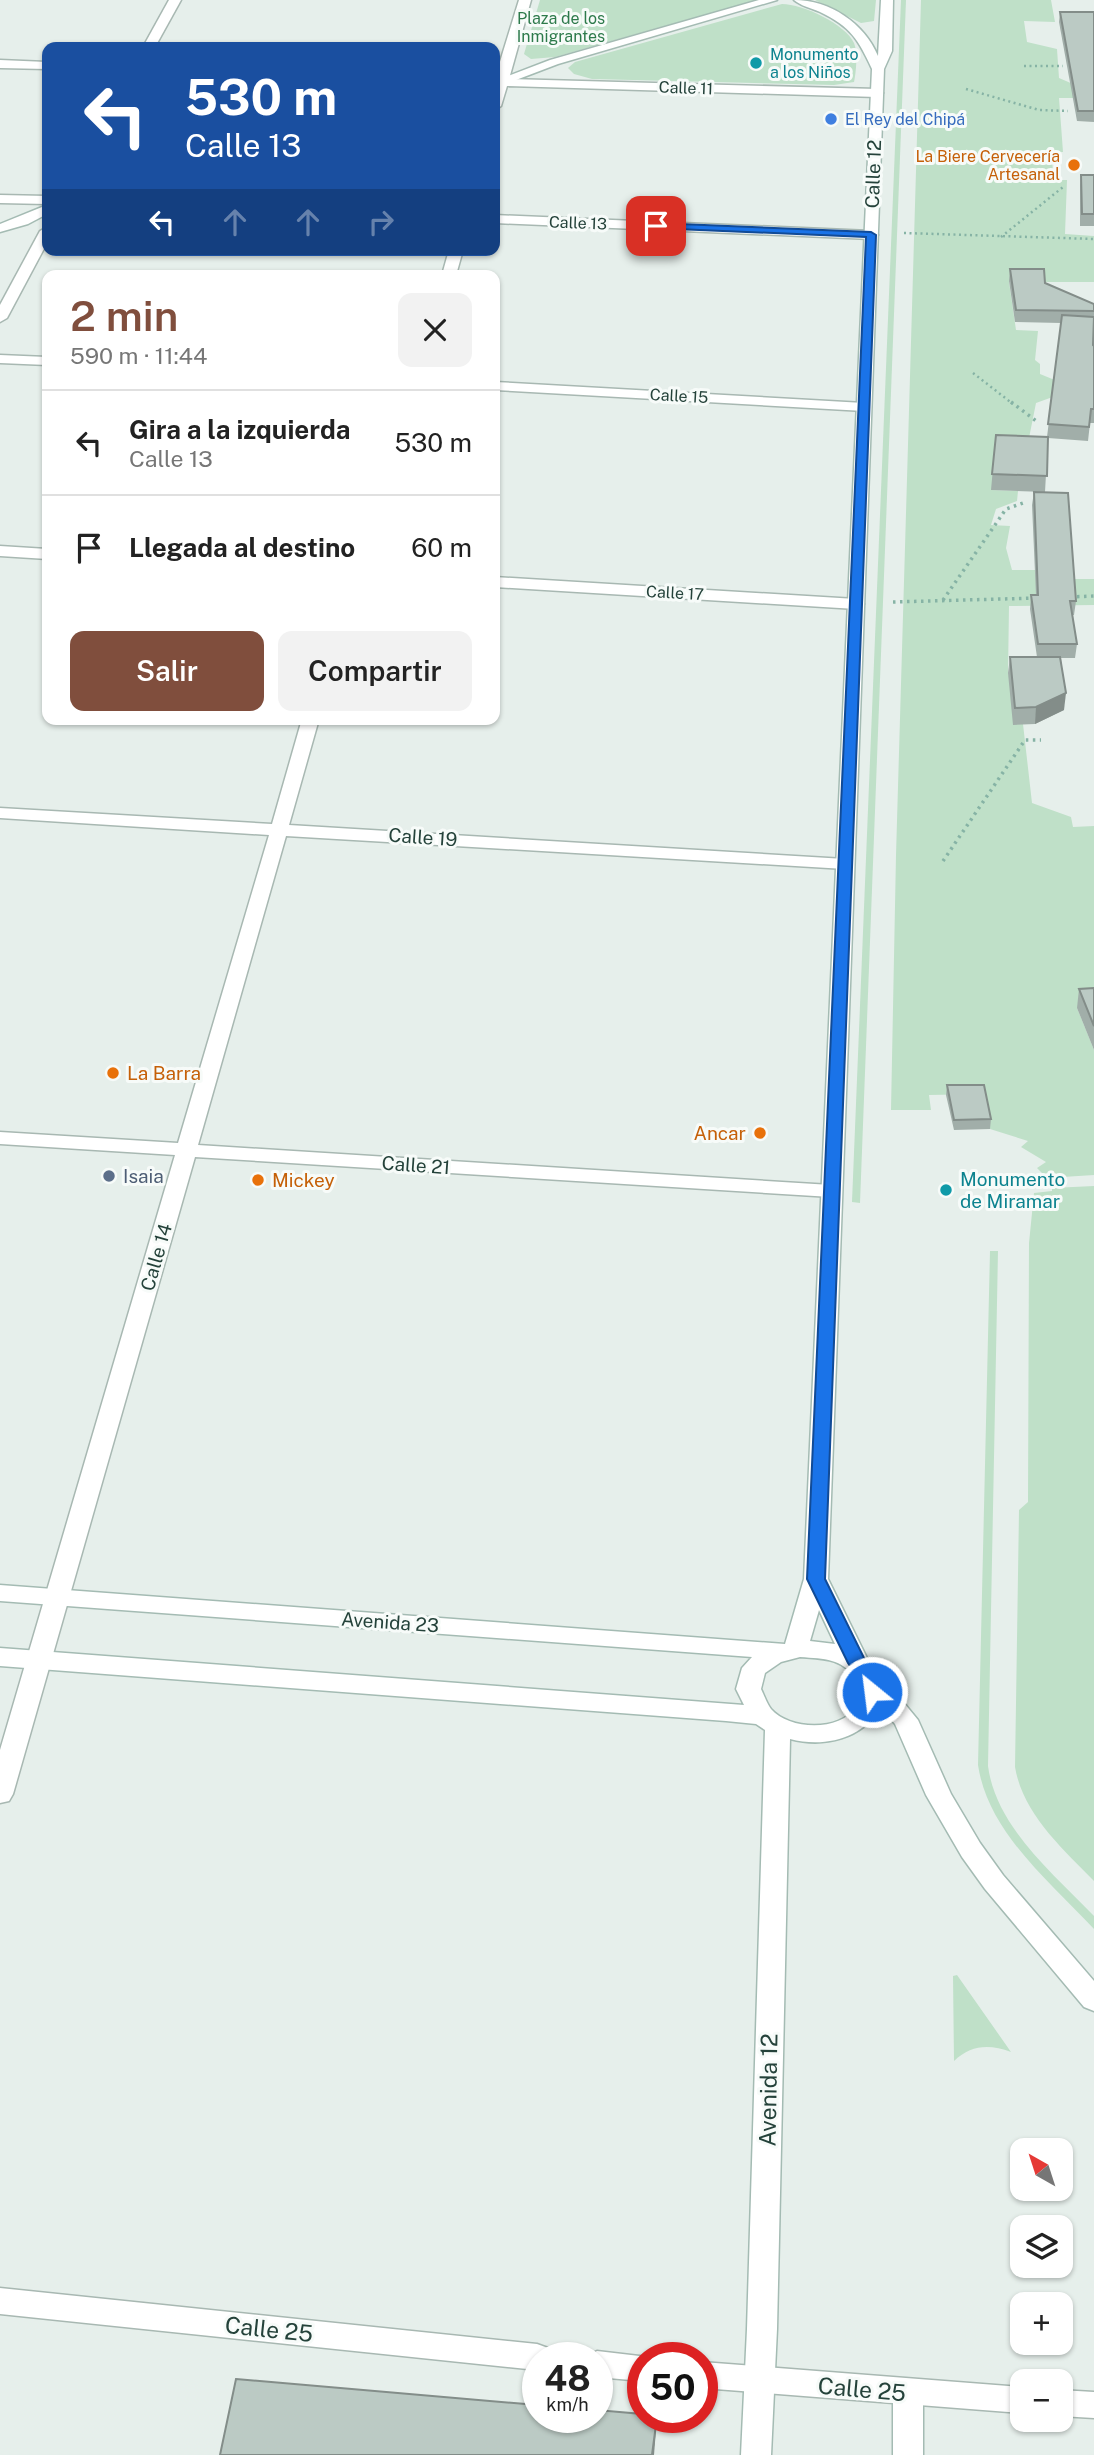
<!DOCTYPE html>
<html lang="es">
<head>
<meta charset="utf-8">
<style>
  body { margin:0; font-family:"Public Sans",sans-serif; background:#f2f2f2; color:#222; height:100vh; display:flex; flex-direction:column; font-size:26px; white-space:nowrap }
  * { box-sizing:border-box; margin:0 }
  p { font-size:23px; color:#767676 }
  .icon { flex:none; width:38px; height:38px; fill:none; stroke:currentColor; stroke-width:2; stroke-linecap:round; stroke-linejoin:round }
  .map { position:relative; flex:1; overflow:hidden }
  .drawer { position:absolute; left:42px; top:270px; width:458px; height:455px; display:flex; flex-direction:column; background:#fff; border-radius:14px; box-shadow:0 2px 5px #0004 }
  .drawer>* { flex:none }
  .banner { position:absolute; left:42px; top:42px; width:458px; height:214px; border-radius:14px; box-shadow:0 2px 5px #0004; background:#1a4fa0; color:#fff; overflow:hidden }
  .needle { width:46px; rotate:321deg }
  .controls { position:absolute; left:1010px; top:2138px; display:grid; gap:14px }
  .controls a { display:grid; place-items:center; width:63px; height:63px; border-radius:14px; background:#fff; box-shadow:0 2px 5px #0004; font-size:35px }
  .speed { position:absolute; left:522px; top:2342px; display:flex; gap:14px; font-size:35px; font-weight:700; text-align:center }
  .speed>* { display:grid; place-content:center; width:91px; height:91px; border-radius:50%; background:#fff; box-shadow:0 2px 5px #0004; line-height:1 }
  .speed small { font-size:18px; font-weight:400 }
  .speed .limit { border:10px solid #d22; background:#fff; color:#111 }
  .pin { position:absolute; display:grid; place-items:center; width:60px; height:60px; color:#fff; margin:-30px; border-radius:14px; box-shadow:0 4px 10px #0006 }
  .me { position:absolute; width:77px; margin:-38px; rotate:331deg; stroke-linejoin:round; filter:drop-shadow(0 0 5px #0008) }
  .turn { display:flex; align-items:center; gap:24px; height:147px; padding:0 28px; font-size:32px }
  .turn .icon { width:91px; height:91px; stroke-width:2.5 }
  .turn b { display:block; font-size:49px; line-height:60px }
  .lanes { display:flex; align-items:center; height:66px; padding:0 28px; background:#0003; justify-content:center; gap:35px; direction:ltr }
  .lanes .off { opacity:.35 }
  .round { display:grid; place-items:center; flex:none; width:74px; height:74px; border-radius:14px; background:#f2f2f2 }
  .headline { display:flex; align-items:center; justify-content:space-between; height:119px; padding:0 28px }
  h1 { font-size:42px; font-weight:600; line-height:52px; color:#804e3d }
  .action { display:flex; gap:14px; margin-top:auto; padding:14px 28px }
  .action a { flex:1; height:80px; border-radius:14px; background:#804e3d; color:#fff; font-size:28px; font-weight:600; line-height:80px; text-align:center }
  .action a+a { background:#f2f2f2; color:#222 }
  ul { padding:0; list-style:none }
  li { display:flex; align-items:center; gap:21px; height:105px; padding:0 28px; border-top:2px solid #e0e0e0 }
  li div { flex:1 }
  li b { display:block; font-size:26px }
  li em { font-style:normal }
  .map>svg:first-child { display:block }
</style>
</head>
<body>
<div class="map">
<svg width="1094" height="2455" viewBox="0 0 1094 2455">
  <rect width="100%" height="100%" fill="#e6efeb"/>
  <g fill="#bfe0c8">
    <polygon points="540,0 757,0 555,57 531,59 524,54"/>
    <polygon points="815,0 876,0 874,21 861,23"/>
    <polygon points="901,0 906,0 860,1203 852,1202"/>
    <polygon points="921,0 1051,0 1055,22 1024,21 1027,42 1057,49 1059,78 1080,87 1073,98 1059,98 1063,152 1052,152 1053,180 1067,180 1065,234 1094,236 1094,282 1009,282 1016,330 1038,331 1035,360 1040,364 1040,374 1062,383 1061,394 1036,403 1029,438 991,490 1018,491 1017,501 996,509 991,525 1010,526 1006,548 1012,570 1050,570 1052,579 1094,579 1094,605 1009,606 1008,673 1023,724 1032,803 1071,817 1073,827 1094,826 1094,1007 1077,1008 1094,1050 1094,1175 1047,1178 1037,1168 1046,1162 1021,1147 1028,1141 990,1129 983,1094 929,1095 931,1110 891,1110 896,855"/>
    <path d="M 782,4 C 803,4 845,24 854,43 C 858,53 856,72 854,82 L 834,85 L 592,79 L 574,74 L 568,68 L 575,62 Z"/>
    <path d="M 1094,1186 L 1094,1881 C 1062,1848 1023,1814 1015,1767 L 1019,1510 L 1028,1502 L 1029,1243 L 1034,1193 L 1052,1191 L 1052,1188 Z"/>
    <path d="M 990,1251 L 998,1251 L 988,1766 C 996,1827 1053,1873 1094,1916 L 1094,1929 C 1049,1881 988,1832 978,1765 Z"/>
    <path d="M 957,1975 L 1011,2052 C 989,2044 971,2045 954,2061 L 953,1976 Z"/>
  </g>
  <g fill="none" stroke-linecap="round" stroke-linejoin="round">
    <g stroke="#a8b8b2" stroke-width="3">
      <g id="minor">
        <polygon points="169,0 181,0 155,47 143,47"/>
        <polygon points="519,0 531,0 509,79 877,89 883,93 877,97 507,86 501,106 495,110 495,78"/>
        <polygon points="0,60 47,62 47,69 0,68"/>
        <polygon points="0,195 47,196 47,204 0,203"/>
        <polygon points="495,215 871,231 878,235 871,239 495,223"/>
        <polygon points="47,227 47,243 7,318 0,322 0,305 40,231"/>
        <polygon points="449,250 463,250 456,275 442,275"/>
        <polygon points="0,355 47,357 47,365 0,363"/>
        <polygon points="495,382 864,403 871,407 864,411 495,390"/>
        <polygon points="0,546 47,549 47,559 0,556"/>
        <polygon points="495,577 856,599 864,604 856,609 495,587"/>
        <polygon points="302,719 319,719 289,825 845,859 854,864 845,869 286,836 198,1145 831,1185 838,1187 841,1191 838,1195 831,1197 195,1157 13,1794 9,1801 0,1803 0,1750 175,1155 0,1144 0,1132 178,1143 269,835 0,818 0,808 272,824"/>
        <polygon points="0,2288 537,2344 548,2348 552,2357 537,2357 537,2370 0,2314"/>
        <polygon points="597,2351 648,2357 642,2357 642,2381 597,2377 597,2357 585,2357"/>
        <polygon points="702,2362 1022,2387 1022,2413 702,2388"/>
        <polygon points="1060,2390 1094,2392 1094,2418 1060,2416"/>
      </g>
    </g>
    <g stroke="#a4bbb3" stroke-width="3">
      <g id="secondary">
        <polygon points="759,0 777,0 558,64 495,88 495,81 550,60"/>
        <path d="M 794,0 C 830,0 864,23 878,56 L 881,0 L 893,0 L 892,51 L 884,69 L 828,1579 L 867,1658 L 918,1720 L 951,1794 L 980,1843 L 1003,1875 L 1094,1981 L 1094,2011 L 1084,2007 L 985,1889 L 962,1857 L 926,1795 L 895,1724 L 880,1707 C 863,1739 824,1748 790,1739 L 777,2329 L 771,2455 L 741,2455 L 747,2329 L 765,1730 L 756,1724 L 726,1721 L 0,1666 L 0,1648 L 744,1705 L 736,1689 L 742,1668 L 752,1657 L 0,1601 L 0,1585 L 785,1644 L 804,1579 L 872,69 C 858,39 851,27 820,12 C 811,8 801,6 794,0 ZM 819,1610 L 835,1644 L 810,1641 ZM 800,1657 C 826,1659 840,1658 857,1679 C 858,1687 860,1700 856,1707 C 840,1732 789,1730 771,1709 C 767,1704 764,1695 761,1689 L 765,1673 L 781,1662 Z"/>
        <polygon points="47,205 47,214 28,224 0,232 0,224"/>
        <polygon points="908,2380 919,2384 923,2393 923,2455 893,2455 893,2393 897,2384"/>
      </g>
    </g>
    <g stroke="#86b3a5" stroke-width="2.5" stroke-dasharray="2 3.5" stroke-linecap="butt">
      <polyline points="1024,66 1063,66"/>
      <polyline points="966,89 1039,110 1068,111"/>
      <polyline points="904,233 1094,239"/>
      <polyline points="1001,237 1063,187"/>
      <polyline points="973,373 1013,404"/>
    </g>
    <g stroke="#86b3a5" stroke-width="3.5" stroke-dasharray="2.5 4.5" stroke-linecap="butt">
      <polyline points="1011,402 1039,423"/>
      <polyline points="1070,597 1094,596"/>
      <polyline points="943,600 1006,509 1026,502"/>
      <polyline points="893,602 1037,598"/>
      <polyline points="943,861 1025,740 1041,740"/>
    </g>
    <use href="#minor" fill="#fff" fill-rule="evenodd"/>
    <use href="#secondary" fill="#fff" fill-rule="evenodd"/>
  </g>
  <g fill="#a1aea9">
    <polygon points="1060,12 1094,12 1094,122 1077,121 1059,22"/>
    <polygon points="1081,175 1094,175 1094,226 1080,226 1080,186"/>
    <polygon points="1010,269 1045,283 1094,304 1094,334 1093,345 1094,346 1094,423 1090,423 1088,441 1048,438 1045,492 991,490 996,435 1047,437 1061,323 1015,322 1009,281"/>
    <polygon points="1034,492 1076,601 1074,615 1072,615 1077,644 1075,658 1061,658 1064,710 1035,724 1013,725 1008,673 1010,657 1037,657 1030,609 1031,595 1036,595 1032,505"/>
    <polygon points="1094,988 1094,1050 1077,1008 1079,989"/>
    <polygon points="947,1085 991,1119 990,1129 954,1130 946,1095"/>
  </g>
  <g fill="#838d89">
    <polygon points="1066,693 1064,710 1035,724 1036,707"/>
    <polygon points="657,2417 654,2455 652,2455"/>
  </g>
  <g fill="#bbcac4" stroke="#838d89" stroke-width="2">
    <polygon points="1060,12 1094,12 1094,111 1078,111"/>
    <polygon points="1081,175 1094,175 1094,214 1082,214"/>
    <polygon points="1010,269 1044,269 1045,283 1094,304 1094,311 1016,310"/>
    <polygon points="1062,315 1094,317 1093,345 1094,346 1094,409 1091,409 1089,427 1048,424"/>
    <polygon points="996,435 1048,437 1047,476 992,474"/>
    <polygon points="1034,492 1068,493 1076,601 1070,601 1077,644 1038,644 1031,595 1038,595"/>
    <polygon points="1010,657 1060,657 1066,693 1036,707 1015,708"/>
    <polygon points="1094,988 1094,1026 1079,989"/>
    <polygon points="947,1085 984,1085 991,1119 954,1120"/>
    <polygon points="236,2379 537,2405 537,2417 597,2417 597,2410 642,2414 642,2417 657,2417 652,2455 220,2455"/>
  </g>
  <polygon fill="#1a73e8" stroke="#114b97" stroke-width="2" points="656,223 871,232 876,235 825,1579 865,1660 878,1678 882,1692 879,1696 866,1696 860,1680 848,1663 807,1579 866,237 653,228 653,224"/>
  <g fill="#0f9aa8" stroke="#f7fbf9" stroke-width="2.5">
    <circle cx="756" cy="63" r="7"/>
    <circle cx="946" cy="1190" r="7"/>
  </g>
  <circle fill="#3f7fe0" stroke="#f7fbf9" stroke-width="2.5" cx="831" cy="119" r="7"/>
  <g fill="#e8710a" stroke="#f7fbf9" stroke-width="2.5">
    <circle cx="1074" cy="165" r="7"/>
    <circle cx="113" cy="1073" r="7"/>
    <circle cx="760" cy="1133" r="7"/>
    <circle cx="258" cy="1180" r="7"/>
  </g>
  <circle fill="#5c6f8a" stroke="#f7fbf9" stroke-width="2.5" cx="109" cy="1176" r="7"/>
  <g text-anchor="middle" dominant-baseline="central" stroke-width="6" stroke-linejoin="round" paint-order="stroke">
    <g font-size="16" fill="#2d7a4b" stroke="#f7fbf9">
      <text x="561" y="18">Plaza de los<tspan x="561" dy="18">Inmigrantes</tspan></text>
    </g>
    <g font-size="16" fill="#0d838f" stroke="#f7fbf9" text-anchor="start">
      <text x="770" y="54">Monumento<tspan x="770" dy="18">a los Niños</tspan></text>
    </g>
    <g font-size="16" fill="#24423a" stroke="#f7fbf9">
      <text transform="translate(686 88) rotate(2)">Calle 11</text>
      <text transform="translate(578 223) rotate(2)">Calle 13</text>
      <text transform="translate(679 396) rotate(3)">Calle 15</text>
      <text transform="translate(675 593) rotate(3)">Calle 17</text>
    </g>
    <g font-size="16" fill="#366cbe" stroke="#f7fbf9" text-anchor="start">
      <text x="845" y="119">El Rey del Chipá</text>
    </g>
    <g font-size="16" fill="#c56008" stroke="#f7fbf9" text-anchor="end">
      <text x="1060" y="156">La Biere Cervecería<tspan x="1060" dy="18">Artesanal</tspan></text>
    </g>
    <g font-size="19" fill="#24423a" stroke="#f7fbf9">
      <text transform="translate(873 174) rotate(-88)">Calle 12</text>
      <text transform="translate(423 837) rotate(4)">Calle 19</text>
      <text transform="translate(416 1165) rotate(4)">Calle 21</text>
      <text transform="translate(156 1257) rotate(-74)">Calle 14</text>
      <text transform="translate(390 1622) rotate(4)">Avenida 23</text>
    </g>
    <g font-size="19" fill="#c56008" stroke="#f7fbf9" text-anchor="start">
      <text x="127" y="1073">La Barra</text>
      <text x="746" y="1133" text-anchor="end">Ancar</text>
      <text x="272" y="1180">Mickey</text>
    </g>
    <g font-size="19" fill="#4e5e75" stroke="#f7fbf9" text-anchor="start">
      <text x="123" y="1176">Isaia</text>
    </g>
    <g font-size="19" fill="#0d838f" stroke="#f7fbf9" text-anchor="start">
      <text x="960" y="1179">Monumento<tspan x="960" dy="22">de Miramar</tspan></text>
    </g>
    <g font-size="23" fill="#24423a" stroke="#f7fbf9">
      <text transform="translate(768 2090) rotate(-89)">Avenida 12</text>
      <text transform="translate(269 2329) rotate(6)">Calle 25</text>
      <text transform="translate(862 2389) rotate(5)">Calle 25</text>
    </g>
  </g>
</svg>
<div class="controls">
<a><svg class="needle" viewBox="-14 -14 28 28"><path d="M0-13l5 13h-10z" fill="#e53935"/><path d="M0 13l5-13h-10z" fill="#767676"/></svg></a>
<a><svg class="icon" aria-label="layers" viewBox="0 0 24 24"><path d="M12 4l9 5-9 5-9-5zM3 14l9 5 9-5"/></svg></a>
<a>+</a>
<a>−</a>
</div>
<div class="speed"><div>48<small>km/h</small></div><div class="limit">50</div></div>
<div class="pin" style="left:656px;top:226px;background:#d93025"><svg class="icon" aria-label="arrive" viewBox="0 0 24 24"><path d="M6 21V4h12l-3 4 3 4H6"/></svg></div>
<svg class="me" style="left:872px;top:1692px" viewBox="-20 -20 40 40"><circle r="17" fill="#1a73e8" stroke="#fff" stroke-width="3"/><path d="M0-11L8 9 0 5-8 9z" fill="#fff"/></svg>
<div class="banner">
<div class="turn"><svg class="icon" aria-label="left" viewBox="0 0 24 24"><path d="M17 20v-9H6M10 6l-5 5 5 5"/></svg><div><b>530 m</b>Calle 13</div></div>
<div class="lanes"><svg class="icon" aria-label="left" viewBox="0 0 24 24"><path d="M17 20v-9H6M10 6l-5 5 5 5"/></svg><svg class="icon off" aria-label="ahead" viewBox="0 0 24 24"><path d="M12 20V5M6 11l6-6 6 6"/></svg><svg class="icon off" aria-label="ahead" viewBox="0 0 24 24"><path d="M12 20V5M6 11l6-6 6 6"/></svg><svg class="icon off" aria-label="right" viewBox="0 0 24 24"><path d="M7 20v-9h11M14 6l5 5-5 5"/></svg></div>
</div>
<section class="drawer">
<div class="headline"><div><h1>2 min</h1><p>590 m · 11:44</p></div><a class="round"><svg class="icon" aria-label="close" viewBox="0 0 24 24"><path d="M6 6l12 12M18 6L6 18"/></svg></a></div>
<ul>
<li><svg class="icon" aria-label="left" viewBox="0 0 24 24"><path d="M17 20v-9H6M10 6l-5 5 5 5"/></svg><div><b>Gira a la izquierda</b><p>Calle 13</p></div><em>530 m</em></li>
<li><svg class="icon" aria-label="arrive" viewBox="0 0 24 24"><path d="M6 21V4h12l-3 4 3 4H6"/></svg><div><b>Llegada al destino</b></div><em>60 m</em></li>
</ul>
<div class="action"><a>Salir</a><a>Compartir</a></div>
</section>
</div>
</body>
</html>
